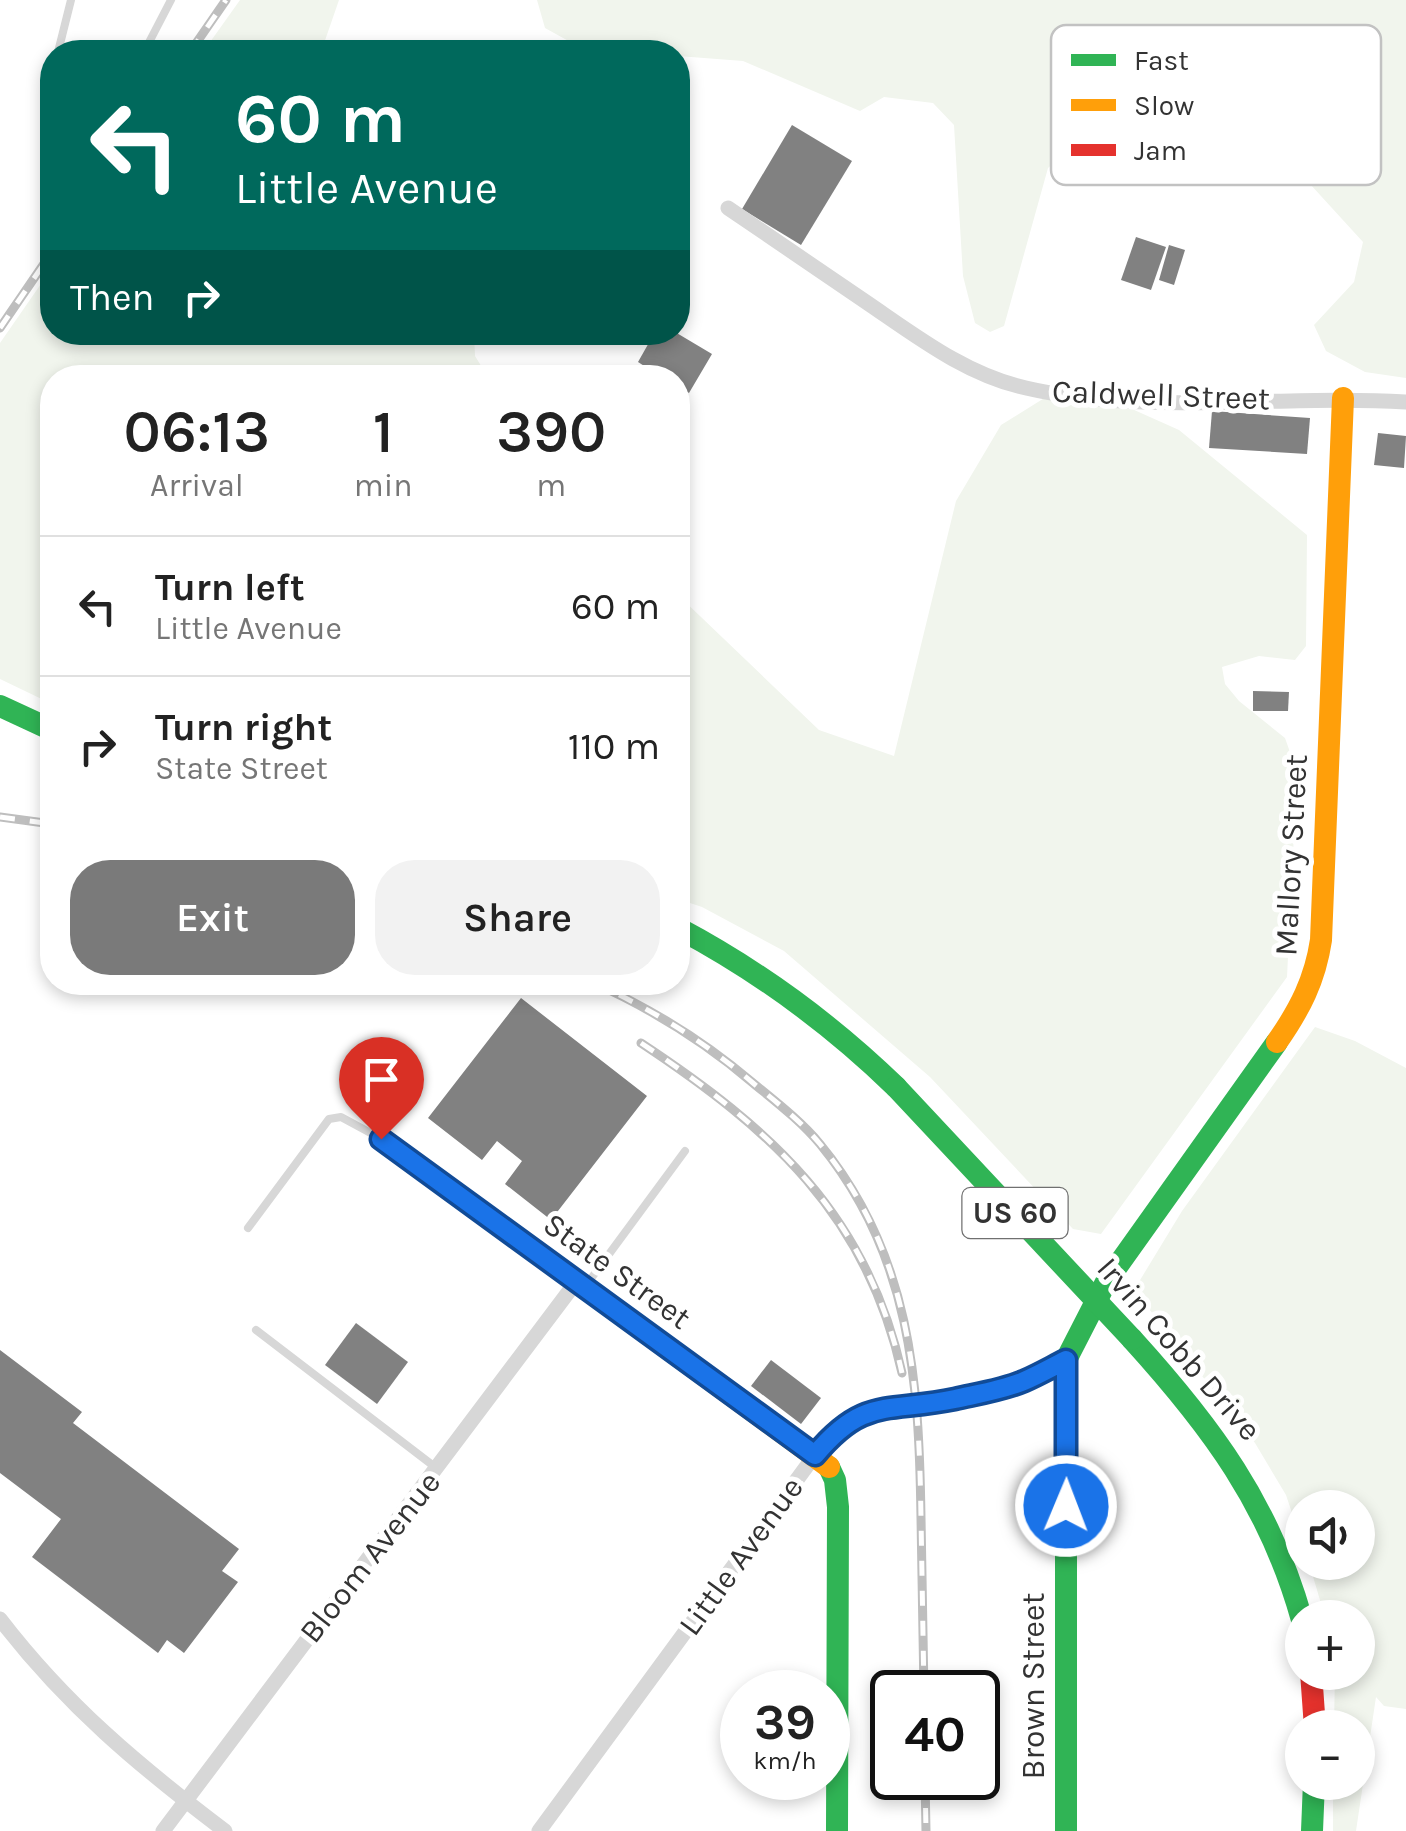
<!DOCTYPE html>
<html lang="en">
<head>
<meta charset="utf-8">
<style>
  body { margin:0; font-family:Karla,sans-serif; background:#f2f2f2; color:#222; height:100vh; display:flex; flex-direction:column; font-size:38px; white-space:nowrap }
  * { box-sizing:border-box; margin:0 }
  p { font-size:32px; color:#767676 }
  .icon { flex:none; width:55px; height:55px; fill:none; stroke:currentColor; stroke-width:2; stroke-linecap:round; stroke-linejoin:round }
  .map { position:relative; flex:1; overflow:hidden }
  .sheet { position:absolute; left:40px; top:365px; width:650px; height:630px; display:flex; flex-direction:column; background:#fff; border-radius:40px; box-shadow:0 5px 15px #0003 }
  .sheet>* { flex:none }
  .hud { position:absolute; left:40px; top:40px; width:650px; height:305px; border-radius:40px; box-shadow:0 5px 15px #0003; background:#00695c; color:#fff; overflow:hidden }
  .buttons { position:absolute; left:1285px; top:1490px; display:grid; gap:20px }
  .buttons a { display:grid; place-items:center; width:90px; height:90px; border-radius:50%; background:#fff; box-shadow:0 5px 15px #0003; font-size:50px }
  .speed { position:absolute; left:720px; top:1670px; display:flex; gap:20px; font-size:50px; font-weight:700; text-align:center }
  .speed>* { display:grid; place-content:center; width:130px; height:130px; border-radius:50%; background:#fff; box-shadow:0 5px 15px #0003; line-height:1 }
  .speed small { font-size:25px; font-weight:400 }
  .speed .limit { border:5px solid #111; border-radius:15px; background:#fff; color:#111 }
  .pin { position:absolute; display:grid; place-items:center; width:85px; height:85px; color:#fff; margin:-102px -42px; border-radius:50% 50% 50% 0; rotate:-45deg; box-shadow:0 0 10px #0007 }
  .pin .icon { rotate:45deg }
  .me { position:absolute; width:110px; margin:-55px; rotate:1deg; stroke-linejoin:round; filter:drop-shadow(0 0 8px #0008) }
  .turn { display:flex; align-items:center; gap:35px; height:210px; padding:0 30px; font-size:45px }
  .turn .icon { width:130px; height:130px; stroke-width:2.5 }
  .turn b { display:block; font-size:70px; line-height:85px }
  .then { display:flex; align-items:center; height:95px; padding:0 30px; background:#0003; gap:20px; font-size:38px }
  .eta { display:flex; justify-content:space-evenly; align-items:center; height:170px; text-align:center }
  .eta b { font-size:60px; font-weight:600; line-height:70px }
  .action { display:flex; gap:20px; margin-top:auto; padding:20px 30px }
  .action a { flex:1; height:115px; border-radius:40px; background:#7a7a7a; color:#fff; font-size:40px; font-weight:600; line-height:115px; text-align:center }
  .action a+a { background:#f2f2f2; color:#222 }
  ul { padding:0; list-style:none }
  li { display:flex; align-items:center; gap:30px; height:140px; padding:0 30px; border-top:2px solid #e0e0e0 }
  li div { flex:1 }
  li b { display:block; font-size:38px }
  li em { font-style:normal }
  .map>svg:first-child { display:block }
</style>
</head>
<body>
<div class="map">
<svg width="1406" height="1831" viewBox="0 0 1406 1831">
  <rect width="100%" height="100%" fill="#fff"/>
  <g fill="#f1f5ed">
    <polygon points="240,0 339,0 321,52 203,52"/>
    <polygon points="537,0 1406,0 1406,378 1365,372 1326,351 1314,325 1354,282 1363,242 1310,184 1265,167 1178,159 1080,140 1048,168 1004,326 990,332 975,323 963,276 954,125 933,103 884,97 860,111 743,61 678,56 678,52 583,49 545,28"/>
    <polygon points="52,268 52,332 474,333 475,356 488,377 52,378 52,704 0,679 0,343"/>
    <polygon points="1046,397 1132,409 1179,430 1307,535 1306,646 1295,660 1259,656 1222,667 1225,684 1239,701 1285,738 1297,772 1287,977 1101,1234 1073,1229 930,1077 784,951 702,907 678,899 678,595 819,730 894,756 956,501 1001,425"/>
    <polygon points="1315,1027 1355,1041 1406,1068 1406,1709 1384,1706 1376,1697 1356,1831 1333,1831 1333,1783 1358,1782 1358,1728 1334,1727 1335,1673 1358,1672 1358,1618 1325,1617 1309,1563 1358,1562 1358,1508 1302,1508 1302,1543 1286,1495 1255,1443 1134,1290 1182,1211"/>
  </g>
  <g fill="#818181">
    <polygon points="792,125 852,161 801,245 742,209"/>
    <polygon points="1136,237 1166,247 1151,290 1121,280"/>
    <polygon points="1169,245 1185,250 1174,285 1159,280"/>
    <polygon points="655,332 675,332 712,354 689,393 678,386 678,378 663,378 638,362"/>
    <polygon points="1212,411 1310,418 1307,454 1209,448"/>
    <polygon points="1378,433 1406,436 1404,468 1374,465"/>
    <polygon points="1253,691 1289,692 1288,711 1253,711"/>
    <polygon points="521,998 647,1096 551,1220 505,1184 522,1161 497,1141 482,1160 428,1118"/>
    <polygon points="356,1323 408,1362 377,1404 325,1365"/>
    <polygon points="0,1350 82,1412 73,1423 239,1549 222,1571 238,1582 184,1653 167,1640 158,1653 32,1557 61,1519 0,1473"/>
    <polygon points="771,1360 821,1398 801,1424 751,1386"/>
  </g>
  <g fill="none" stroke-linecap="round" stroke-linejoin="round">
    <g stroke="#d7d7d7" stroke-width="8">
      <polyline points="58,52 71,0"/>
      <polyline points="144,52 171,0"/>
      <polyline points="52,84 52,126"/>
      <polyline points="248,1228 329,1119 341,1117 378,1137"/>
      <polyline points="587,1284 685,1151"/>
      <polyline points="256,1330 435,1467"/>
    </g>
    <g stroke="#d7d7d7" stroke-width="15">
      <path d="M 728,208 C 774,239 820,271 866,302 C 916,336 966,375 1026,388 C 1146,416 1283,394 1406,402"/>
      <path d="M 0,1619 C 66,1705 139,1766 225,1831"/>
      <polyline points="163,1831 576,1282"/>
      <polyline points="539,1831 815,1455 843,1424 860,1415 880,1408 951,1400 1012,1385 1066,1360"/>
    </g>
    <g stroke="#30b455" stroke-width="22">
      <polyline points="0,706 52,730"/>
      <path d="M 678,928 C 759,971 830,1023 896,1087"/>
      <path d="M 1132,1339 C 1211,1426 1270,1505 1302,1620"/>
      <polyline points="829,1467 835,1480 838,1507 837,1831"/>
      <polyline points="1066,1831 1066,1360 1106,1282 1277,1042"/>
      <polyline points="1312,1831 1314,1782"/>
    </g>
    <g stroke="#ff9f0a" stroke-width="22">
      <path d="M 1277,1042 C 1300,1009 1315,980 1321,940 L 1343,398"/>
      <polyline points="381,1139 829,1467"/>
    </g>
    <polyline stroke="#e5322d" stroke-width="22" points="1311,1672 1315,1728"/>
    <g stroke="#bebebe" stroke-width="9">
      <g id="rail">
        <polyline points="190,52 226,0"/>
        <polyline points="0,328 52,252"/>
        <polyline points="0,817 52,824"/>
        <path d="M 592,982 C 650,1008 705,1042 753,1083 C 776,1102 801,1121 820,1144 C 911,1255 919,1381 921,1518 C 922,1576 923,1634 924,1692"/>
        <path d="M 641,1043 C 771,1129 867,1214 902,1373"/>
        <polyline points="925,1778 926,1831"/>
      </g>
    </g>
    <use href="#rail" stroke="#fff" stroke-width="5" stroke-dasharray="15" stroke-linecap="butt"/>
    <polyline stroke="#30b455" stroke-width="22" points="896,1087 1132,1339"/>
  </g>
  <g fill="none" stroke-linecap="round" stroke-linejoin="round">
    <g stroke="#114b97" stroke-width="25">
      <path id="route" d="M 381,1139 L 815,1455 C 864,1396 888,1413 955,1399 C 977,1394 1003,1390 1024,1381 C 1038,1375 1052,1367 1066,1360 L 1066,1506"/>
    </g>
    <use href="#route" stroke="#1a73e8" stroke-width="18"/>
  </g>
  <g text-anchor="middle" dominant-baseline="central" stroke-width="10" stroke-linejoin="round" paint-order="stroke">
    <rect fill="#fff" stroke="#707070" stroke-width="2.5" x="962.5" y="1188" width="105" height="50" rx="8"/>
    <g font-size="30" font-weight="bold" fill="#333">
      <text x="1015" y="1213">US 60</text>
    </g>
    <g font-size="32" fill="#333" stroke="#fff">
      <text transform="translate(1161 395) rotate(2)">Caldwell Street</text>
      <text transform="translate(1291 855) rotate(-87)">Mallory Street</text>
      <text transform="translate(617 1271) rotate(36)">State Street</text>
      <text transform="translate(1179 1349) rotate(49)">Irvin Cobb Drive</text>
      <text transform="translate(741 1556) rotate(-54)">Little Avenue</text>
      <text transform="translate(370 1557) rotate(-52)">Bloom Avenue</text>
      <text transform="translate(1033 1686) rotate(-90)">Brown Street</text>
    </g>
  </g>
  <rect x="1051" y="25" width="330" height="160" rx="15" fill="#fff" stroke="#c2c2c2" stroke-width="2.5"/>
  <rect x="1071" y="54" width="45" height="12" fill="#30b455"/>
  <rect x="1071" y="99" width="45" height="12" fill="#ff9f0a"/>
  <rect x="1071" y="144" width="45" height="12" fill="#e5322d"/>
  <g font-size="28" fill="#333">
    <text x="1134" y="70">Fast</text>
    <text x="1134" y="115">Slow</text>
    <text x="1134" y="160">Jam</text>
  </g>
</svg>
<div class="buttons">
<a><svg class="icon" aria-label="sound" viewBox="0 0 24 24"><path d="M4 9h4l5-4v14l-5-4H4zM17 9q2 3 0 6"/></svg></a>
<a>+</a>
<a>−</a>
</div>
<div class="speed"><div>39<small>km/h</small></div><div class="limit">40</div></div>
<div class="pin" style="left:381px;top:1139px;background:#d93025"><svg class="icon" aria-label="arrive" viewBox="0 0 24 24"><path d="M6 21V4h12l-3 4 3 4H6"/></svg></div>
<svg class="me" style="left:1066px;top:1506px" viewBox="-20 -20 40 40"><circle r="17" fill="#1a73e8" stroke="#fff" stroke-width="3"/><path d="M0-11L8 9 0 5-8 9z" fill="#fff"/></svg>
<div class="hud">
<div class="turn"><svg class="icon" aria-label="left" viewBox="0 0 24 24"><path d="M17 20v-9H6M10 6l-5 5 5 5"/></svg><div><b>60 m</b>Little Avenue</div></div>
<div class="then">Then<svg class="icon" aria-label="right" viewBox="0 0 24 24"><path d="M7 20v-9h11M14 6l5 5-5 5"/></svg></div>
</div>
<section class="sheet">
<div class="eta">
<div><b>06:13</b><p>Arrival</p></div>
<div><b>1</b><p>min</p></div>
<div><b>390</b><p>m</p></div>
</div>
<ul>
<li><svg class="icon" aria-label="left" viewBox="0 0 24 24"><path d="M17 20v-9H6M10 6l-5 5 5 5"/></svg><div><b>Turn left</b><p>Little Avenue</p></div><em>60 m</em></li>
<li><svg class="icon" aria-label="right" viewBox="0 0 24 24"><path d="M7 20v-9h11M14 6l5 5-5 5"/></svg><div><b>Turn right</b><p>State Street</p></div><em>110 m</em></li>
</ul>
<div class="action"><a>Exit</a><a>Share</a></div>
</section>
</div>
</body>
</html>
